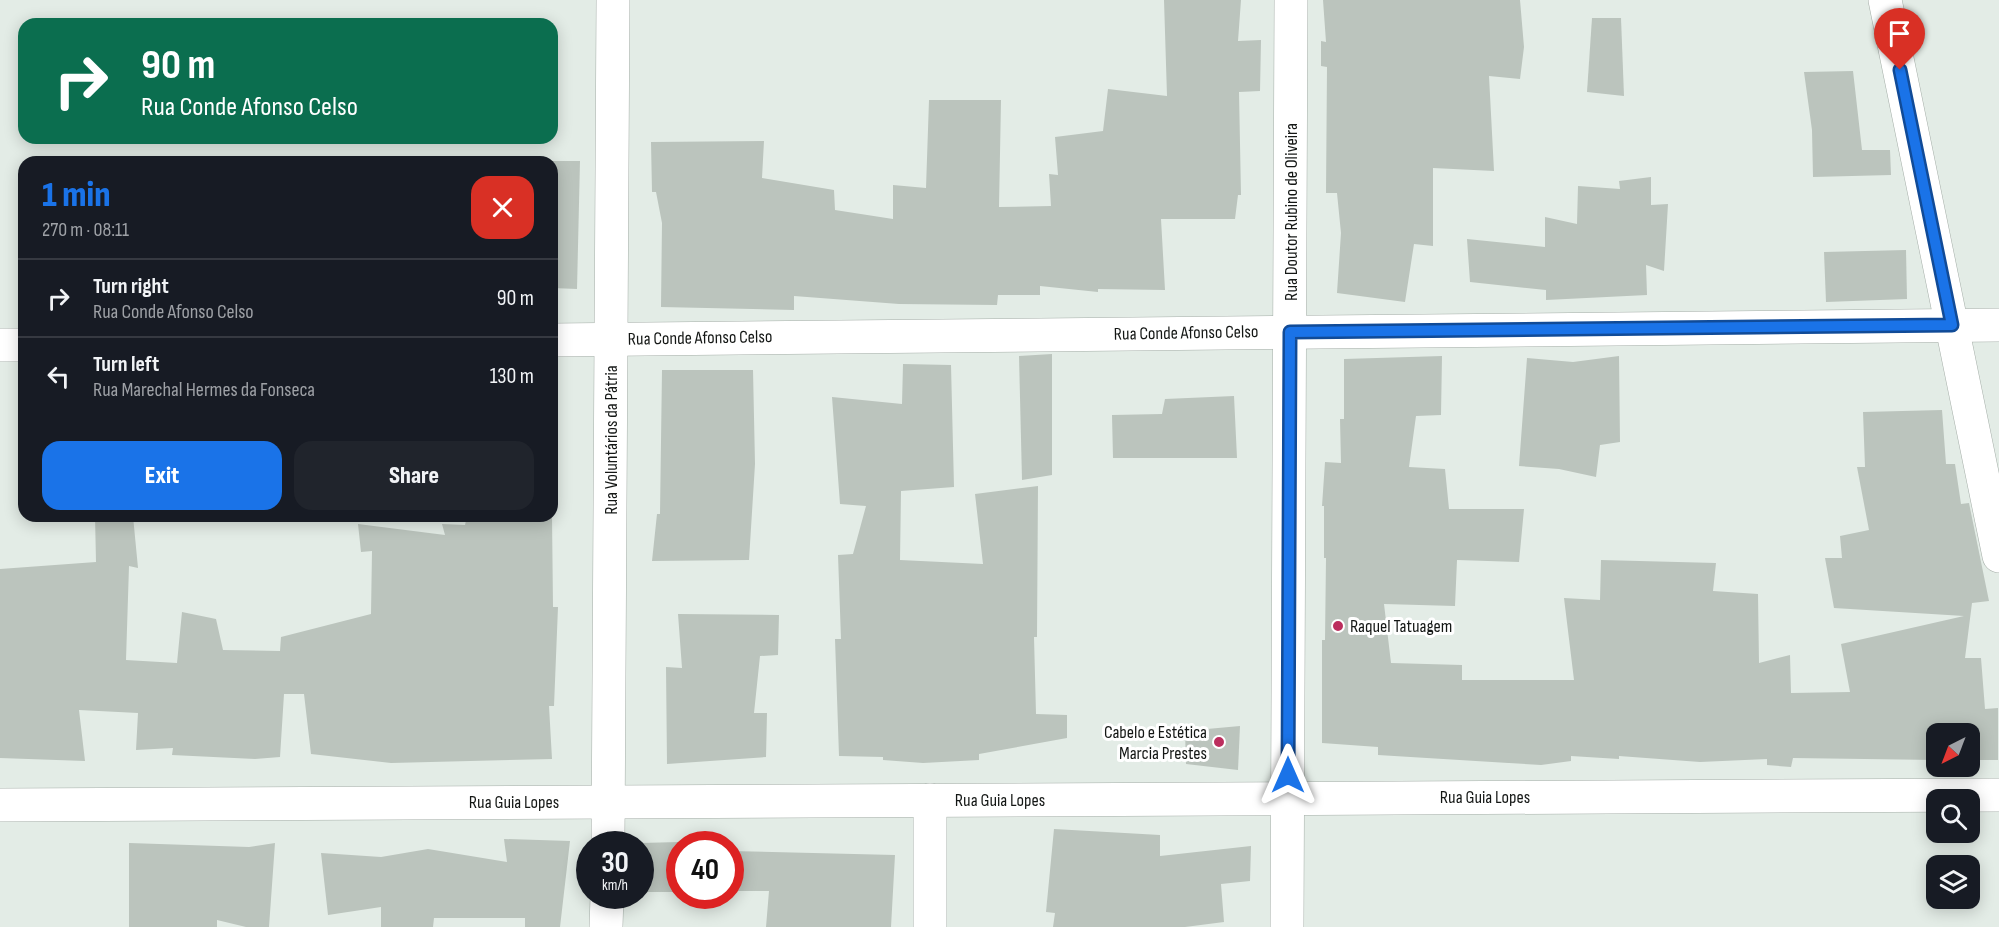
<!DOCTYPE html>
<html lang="en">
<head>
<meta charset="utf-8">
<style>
  body { margin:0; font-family:"Sofia Sans Condensed",sans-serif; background:#20242c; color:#f1f3f6; height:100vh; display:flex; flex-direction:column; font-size:22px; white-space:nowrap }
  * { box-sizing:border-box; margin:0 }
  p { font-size:20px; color:#9ea1a6 }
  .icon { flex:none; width:33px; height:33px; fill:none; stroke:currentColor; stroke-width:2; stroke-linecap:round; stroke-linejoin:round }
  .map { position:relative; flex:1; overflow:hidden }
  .panel { position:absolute; left:18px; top:156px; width:540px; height:366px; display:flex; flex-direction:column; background:#171b24; border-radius:18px; box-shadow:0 3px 15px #0003 }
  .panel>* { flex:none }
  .banner { position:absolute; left:18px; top:18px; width:540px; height:126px; border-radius:18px; box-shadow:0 3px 15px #0003; background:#0b6e4f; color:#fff; overflow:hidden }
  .needle { width:39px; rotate:222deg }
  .buttons { position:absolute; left:1926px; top:723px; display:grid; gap:12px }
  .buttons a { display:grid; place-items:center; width:54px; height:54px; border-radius:12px; background:#171b24; box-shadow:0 3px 15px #0003; font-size:30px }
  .speed { position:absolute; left:576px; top:831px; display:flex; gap:12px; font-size:30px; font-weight:700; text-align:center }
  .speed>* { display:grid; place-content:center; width:78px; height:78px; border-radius:50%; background:#171b24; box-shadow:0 3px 15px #0003; line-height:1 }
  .speed small { font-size:15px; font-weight:400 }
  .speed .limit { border:9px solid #d22; background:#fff; color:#111 }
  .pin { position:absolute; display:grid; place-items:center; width:51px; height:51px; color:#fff; margin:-62px -26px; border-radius:50% 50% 50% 0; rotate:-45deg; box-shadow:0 0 6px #0007 }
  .pin .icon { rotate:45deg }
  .me { position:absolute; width:66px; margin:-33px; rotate:0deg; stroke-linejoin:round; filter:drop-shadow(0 0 4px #0008) }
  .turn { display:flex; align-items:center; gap:21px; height:126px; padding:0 24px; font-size:27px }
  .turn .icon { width:78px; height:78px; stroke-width:2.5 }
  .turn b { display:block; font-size:42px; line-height:51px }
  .round { display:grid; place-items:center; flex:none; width:63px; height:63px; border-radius:18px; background:#20242c }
  .head { display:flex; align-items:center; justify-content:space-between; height:102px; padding:0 24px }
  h1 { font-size:36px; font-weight:800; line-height:45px; color:#1a73e8 }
  .button { display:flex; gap:12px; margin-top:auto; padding:12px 24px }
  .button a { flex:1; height:69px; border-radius:18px; background:#1a73e8; color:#fff; font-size:24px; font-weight:800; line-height:69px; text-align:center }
  .button a+a { background:#20242c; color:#f1f3f6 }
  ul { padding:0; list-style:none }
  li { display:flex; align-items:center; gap:18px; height:78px; padding:0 24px; border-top:2px solid #363941 }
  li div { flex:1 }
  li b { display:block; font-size:22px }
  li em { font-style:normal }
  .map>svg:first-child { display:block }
</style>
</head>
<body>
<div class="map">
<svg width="1999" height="927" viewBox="0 0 1999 927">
  <rect width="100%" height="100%" fill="#e3ece6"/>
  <g fill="#bbc4bd">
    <polygon points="1164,0 1241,0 1238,41 1261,40 1260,91 1239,92 1241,195 1238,195 1235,219 1161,219 1165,290 1098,289 1098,292 1040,286 1040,295 998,295 997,305 899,304 794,296 794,310 661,307 662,223 656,192 652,192 651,142 764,141 762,178 834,190 835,210 893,219 893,185 926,188 929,100 1001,100 999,207 1051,206 1049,174 1058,175 1055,137 1103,131 1108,89 1167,96"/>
    <polygon points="1323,0 1520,0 1524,47 1520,79 1489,76 1494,171 1433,168 1433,246 1414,244 1405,302 1337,293 1341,233 1337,193 1326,193 1327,67 1321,66 1321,41 1326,42"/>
    <polygon points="1592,18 1621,18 1624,96 1587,92"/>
    <polygon points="1853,71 1862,150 1890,150 1891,175 1813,177 1812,130 1804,72"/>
    <polygon points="552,161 580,161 577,289 552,288"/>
    <polygon points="1651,177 1651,205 1668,204 1664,271 1646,265 1647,295 1546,300 1546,290 1470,282 1467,239 1545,247 1545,217 1577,224 1578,186 1620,189 1619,181"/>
    <polygon points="1906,250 1907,299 1826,302 1824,252"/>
    <polygon points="1052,354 1052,475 1022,480 1019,356"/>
    <polygon points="1442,356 1441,415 1416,416 1409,467 1445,469 1449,509 1524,509 1519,562 1457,560 1455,606 1384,604 1391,663 1462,665 1462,680 1574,680 1564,598 1600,600 1601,560 1716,563 1713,591 1758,594 1759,663 1790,655 1791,693 1850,692 1841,644 1964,616 1834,608 1825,558 1842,558 1840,536 1869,530 1857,467 1865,467 1863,412 1942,410 1946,464 1955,464 1961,504 1969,503 1989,601 1972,603 1965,658 1981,658 1985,709 1998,708 1998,760 1970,760 1970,734 1936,734 1936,760 1793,758 1791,767 1767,765 1767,759 1700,762 1619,756 1619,759 1571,756 1571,761 1541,765 1378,755 1378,747 1322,743 1322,640 1325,640 1326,558 1324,558 1324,506 1322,506 1325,462 1341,463 1340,419 1344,419 1344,359"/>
    <polygon points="1619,356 1620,442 1600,445 1596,477 1559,469 1519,466 1527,358 1573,362"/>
    <polygon points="903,364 951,365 954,487 901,491 900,560 983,564 975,494 1038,486 1037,637 1034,637 1036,714 1067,715 1067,738 979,754 979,760 923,763 883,760 883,757 839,756 835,639 841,639 838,555 853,554 866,506 840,504 832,397 902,404"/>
    <polygon points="662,370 753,370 755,464 749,560 652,561 657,514 660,514"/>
    <polygon points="1234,396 1237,458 1113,458 1112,415 1162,414 1165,399"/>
    <polygon points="95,516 133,516 138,568 129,566 126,660 177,663 182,612 216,619 223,650 280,651 281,637 371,614 372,551 361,552 358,524 445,535 442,524 465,525 467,516 552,516 553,607 558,607 554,706 549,706 552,759 391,763 311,754 304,694 284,694 280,757 255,759 172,755 173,748 136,750 138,713 79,710 85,761 0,758 0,569 96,562"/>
    <polygon points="678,614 779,615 778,655 760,656 754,713 767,713 766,757 667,764 666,667 682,668"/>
    <polygon points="1240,726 1238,770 1186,764 1185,731"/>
    <polygon points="1054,829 1160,835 1160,856 1251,846 1250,881 1221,884 1224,922 1185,927 1053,927 1055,913 1046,912"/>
    <polygon points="504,839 570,841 560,927 525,927 525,918 434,918 433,927 381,927 381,907 328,915 321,853 381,857 428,849 507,862"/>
    <polygon points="680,842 680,892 640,892 640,843"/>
    <polygon points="129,843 249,847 275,843 269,927 246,927 217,920 217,927 129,927"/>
    <polygon points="730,851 895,855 891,927 766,927 769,891 730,891"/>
  </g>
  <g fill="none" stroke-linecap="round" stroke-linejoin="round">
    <g stroke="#a5aea8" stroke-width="34">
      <g id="minor">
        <polyline points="1885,0 1999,556"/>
        <polyline points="552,340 1999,325"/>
        <polyline points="0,345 24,345"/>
        <polyline points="930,800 930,927"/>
        <polyline points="0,805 1999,795"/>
        <polyline points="608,844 613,0"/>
        <polyline points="606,927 607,896"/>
        <polyline points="1287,927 1291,0"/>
      </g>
    </g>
    <use href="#minor" stroke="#fff" stroke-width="33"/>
  </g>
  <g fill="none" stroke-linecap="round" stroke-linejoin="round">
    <g stroke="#114b97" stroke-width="15">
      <polyline id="route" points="1288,775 1290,332 1952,325 1900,70"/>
    </g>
    <use href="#route" stroke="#1a73e8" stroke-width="10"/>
  </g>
  <g fill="#bc2e5e" stroke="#fff" stroke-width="2">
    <circle cx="1338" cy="626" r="6"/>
    <circle cx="1219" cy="742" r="6"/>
  </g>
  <g text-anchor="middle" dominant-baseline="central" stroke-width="6" stroke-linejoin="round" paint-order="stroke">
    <g font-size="18" fill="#141715" stroke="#fff">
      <text transform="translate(1291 212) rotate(-90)">Rua Doutor Rubino de Oliveira</text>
      <text transform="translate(1186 333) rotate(-1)">Rua Conde Afonso Celso</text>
      <text transform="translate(700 338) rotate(-1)">Rua Conde Afonso Celso</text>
      <text transform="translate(611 440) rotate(-90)">Rua Voluntários da Pátria</text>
      <text x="1485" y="797">Rua Guia Lopes</text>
      <text x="1000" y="800">Rua Guia Lopes</text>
      <text x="514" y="802">Rua Guia Lopes</text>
    </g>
    <g font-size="18" fill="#141715" stroke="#fff" text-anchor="start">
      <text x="1350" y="626">Raquel Tatuagem</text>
      <text x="1207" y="732" text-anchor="end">Cabelo e Estética<tspan x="1207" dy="21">Marcia Prestes</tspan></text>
    </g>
  </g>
</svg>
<div class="buttons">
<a><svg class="needle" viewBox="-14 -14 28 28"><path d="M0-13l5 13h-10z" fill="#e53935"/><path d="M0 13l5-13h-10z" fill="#9ea1a6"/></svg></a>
<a><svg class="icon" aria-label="search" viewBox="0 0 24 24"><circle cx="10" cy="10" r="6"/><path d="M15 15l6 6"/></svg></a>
<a><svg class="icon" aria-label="layers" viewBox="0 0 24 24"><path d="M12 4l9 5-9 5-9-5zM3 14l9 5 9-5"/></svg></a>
</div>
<div class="speed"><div>30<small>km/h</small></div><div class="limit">40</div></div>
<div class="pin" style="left:1900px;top:70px;background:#d93025"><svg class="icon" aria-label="arrive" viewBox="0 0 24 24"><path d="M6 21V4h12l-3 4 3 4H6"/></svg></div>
<svg class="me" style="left:1288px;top:775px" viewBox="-20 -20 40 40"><path d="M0-17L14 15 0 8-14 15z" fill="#1a73e8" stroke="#fff" stroke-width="4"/></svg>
<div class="banner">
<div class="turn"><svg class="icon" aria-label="right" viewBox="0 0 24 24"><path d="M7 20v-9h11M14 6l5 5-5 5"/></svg><div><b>90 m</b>Rua Conde Afonso Celso</div></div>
</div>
<section class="panel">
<div class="head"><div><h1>1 min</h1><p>270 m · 08:11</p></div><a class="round" style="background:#d93025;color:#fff"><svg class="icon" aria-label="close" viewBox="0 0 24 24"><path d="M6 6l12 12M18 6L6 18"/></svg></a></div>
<ul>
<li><svg class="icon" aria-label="right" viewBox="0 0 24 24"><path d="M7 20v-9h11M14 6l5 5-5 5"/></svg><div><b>Turn right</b><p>Rua Conde Afonso Celso</p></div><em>90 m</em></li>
<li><svg class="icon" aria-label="left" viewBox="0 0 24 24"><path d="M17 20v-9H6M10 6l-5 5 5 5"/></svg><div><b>Turn left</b><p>Rua Marechal Hermes da Fonseca</p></div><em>130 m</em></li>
</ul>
<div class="button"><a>Exit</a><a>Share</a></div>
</section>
</div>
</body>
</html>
